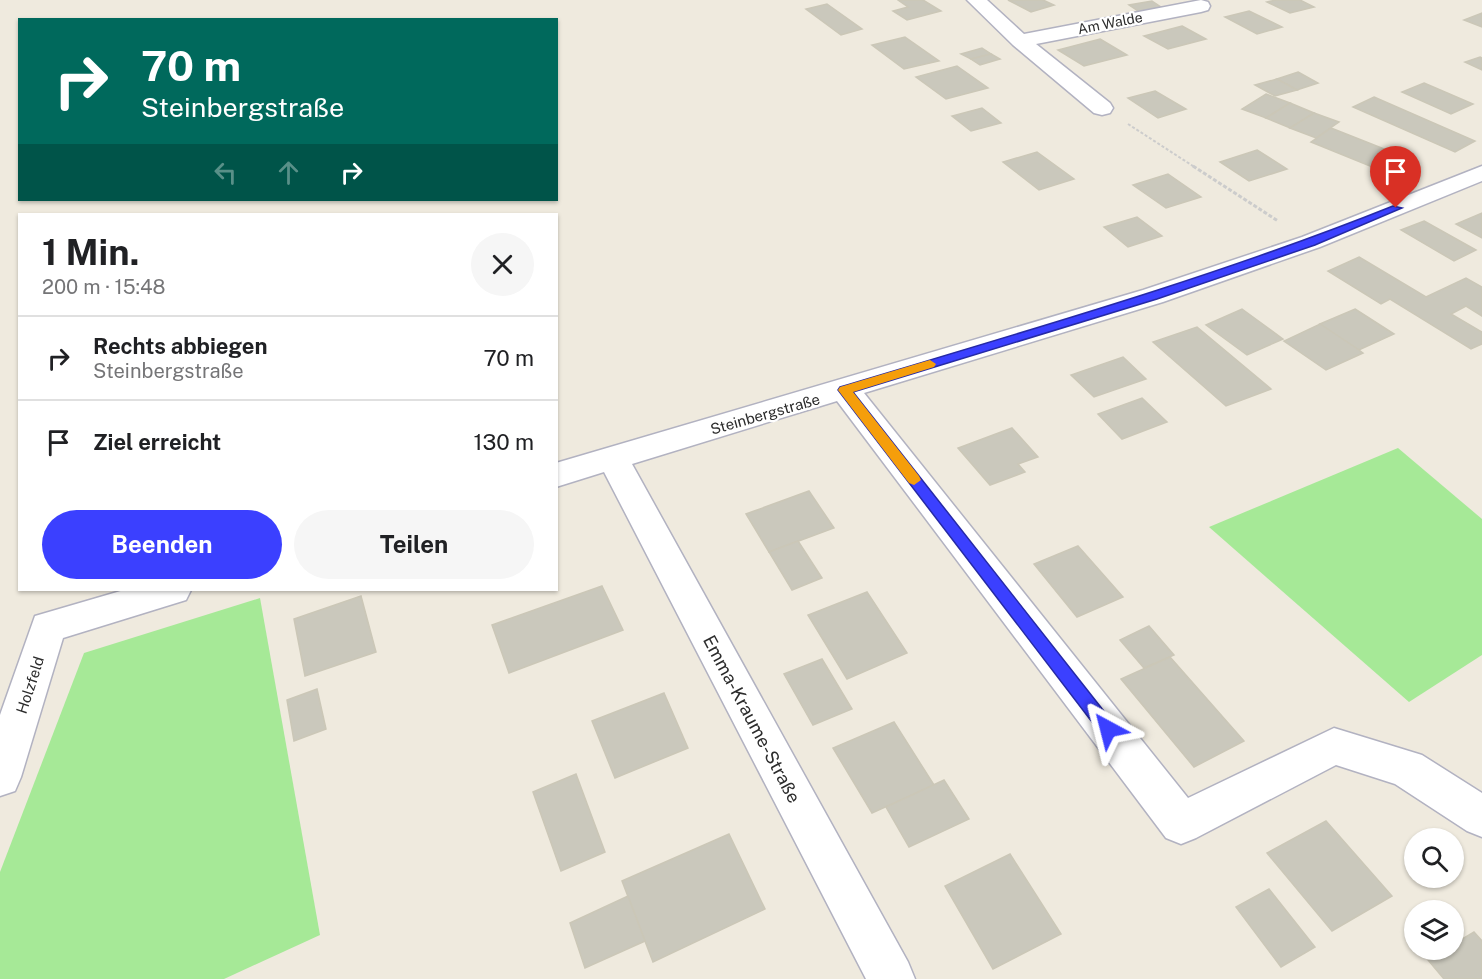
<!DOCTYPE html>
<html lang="de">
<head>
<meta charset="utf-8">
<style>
  body { margin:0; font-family:"Public Sans",sans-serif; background:#f6f6f6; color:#202124; height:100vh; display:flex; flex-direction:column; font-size:22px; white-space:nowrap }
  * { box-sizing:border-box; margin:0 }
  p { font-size:20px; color:#757577 }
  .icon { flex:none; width:33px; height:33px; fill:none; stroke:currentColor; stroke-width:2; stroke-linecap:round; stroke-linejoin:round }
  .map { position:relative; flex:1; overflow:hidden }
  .details { position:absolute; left:18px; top:213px; width:540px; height:378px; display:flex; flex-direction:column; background:#fff; border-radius:0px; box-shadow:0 2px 4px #0004 }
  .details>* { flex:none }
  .guide { position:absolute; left:18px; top:18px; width:540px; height:183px; border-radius:0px; box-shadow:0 2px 4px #0004; background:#00695c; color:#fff; overflow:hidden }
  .tools { position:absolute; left:1404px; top:828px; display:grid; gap:12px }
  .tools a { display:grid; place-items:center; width:60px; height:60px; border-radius:50%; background:#fff; box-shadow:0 2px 4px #0004; font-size:30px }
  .pin { position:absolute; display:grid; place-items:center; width:51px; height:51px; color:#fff; margin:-62px -26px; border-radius:50% 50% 50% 0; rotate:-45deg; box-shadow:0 0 6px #0007 }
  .pin .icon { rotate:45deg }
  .me { position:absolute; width:66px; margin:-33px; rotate:322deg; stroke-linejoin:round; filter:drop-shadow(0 0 4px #0008) }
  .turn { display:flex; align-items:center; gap:21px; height:126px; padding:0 24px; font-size:27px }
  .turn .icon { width:78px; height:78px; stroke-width:2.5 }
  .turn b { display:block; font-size:42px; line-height:51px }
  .lanes { display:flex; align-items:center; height:57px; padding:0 24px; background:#0003; justify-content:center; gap:30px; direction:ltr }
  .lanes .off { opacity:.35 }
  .round { display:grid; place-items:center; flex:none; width:63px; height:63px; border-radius:32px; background:#f6f6f6 }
  .summary { display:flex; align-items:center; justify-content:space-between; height:102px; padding:0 24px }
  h1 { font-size:36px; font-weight:700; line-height:45px }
  .button { display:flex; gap:12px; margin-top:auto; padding:12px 24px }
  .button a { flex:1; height:69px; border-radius:36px; background:#3b40ff; color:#fff; font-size:24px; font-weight:700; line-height:69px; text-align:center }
  .button a+a { background:#f6f6f6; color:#202124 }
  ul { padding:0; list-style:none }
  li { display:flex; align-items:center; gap:18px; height:84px; padding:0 24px; border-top:2px solid #e0e0e0 }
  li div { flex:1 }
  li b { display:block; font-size:22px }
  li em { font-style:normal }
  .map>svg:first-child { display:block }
</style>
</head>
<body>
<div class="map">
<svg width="1482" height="979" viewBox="0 0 1482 979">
  <rect width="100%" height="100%" fill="#efeade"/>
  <g fill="#a6e997">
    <polygon points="1398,448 1482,519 1482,655 1409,702 1209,527"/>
    <polygon points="260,598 320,935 224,979 0,979 0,872 84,653"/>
  </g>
  <g fill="#cac8bc" stroke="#cbc7b7" stroke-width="1.5">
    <polygon points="898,0 923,0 941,11 907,20 893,11 908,7"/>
    <polygon points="1008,0 1043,0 1054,5 1031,12"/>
    <polygon points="1276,0 1300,0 1314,7 1290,13 1267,2"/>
    <polygon points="1152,1 1164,9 1141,13 1129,5"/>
    <polygon points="827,4 862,29 841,35 806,9"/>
    <polygon points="1249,11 1282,27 1257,34 1225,17"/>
    <polygon points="1482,13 1482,27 1464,20"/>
    <polygon points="1182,26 1206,39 1168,49 1144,36"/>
    <polygon points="905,37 939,61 904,69 872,45"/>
    <polygon points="1100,39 1127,55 1084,66 1058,50"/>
    <polygon points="982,48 991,54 971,59 961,54"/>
    <polygon points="991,54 1000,59 980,65 971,59"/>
    <polygon points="1480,57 1482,58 1482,70 1465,62"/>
    <polygon points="957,66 988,88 946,99 916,77"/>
    <polygon points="1298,72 1318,83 1297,90 1277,79"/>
    <polygon points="1277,79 1297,90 1275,96 1255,85"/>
    <polygon points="1424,83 1473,104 1451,114 1402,92"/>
    <polygon points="1155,91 1186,109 1158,118 1128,98"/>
    <polygon points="1266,94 1290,103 1266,118 1242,109"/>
    <polygon points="1374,97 1475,141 1455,152 1353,107"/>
    <polygon points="1290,103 1314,113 1290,128 1266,118"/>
    <polygon points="982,108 1001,123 971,131 952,116"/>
    <polygon points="1314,113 1339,122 1316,138 1290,128"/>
    <polygon points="1331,128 1412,160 1392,175 1311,142"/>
    <polygon points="1257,150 1287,169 1249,181 1220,162"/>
    <polygon points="1037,152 1074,179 1039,190 1003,162"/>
    <polygon points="1168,174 1201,197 1166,208 1133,185"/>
    <polygon points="1482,213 1482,238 1456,224"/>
    <polygon points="1137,217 1162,236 1128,247 1104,227"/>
    <polygon points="1424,221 1476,250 1454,261 1401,230"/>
    <polygon points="1359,257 1426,297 1466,278 1482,287 1482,316 1466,306 1451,314 1482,332 1482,344 1471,349 1390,299 1381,304 1328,271"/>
    <polygon points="1242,309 1283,339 1247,355 1206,325"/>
    <polygon points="1355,309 1394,334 1359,350 1320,324"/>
    <polygon points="1320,324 1359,350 1363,353 1326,370 1284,341"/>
    <polygon points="1197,327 1271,389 1226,406 1153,342"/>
    <polygon points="1123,357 1146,379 1094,397 1071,375"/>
    <polygon points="1142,398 1167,422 1122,439 1098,414"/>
    <polygon points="1012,428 1038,457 1018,464 1025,472 990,485 958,448"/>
    <polygon points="809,491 834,528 769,552 746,514"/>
    <polygon points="798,541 822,578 792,590 769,552"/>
    <polygon points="1078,546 1123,597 1077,617 1034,564"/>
    <polygon points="602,586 623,630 509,673 492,625"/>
    <polygon points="867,592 907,653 847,679 808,615"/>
    <polygon points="361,596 376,652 305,676 294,619"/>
    <polygon points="1149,626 1174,655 1144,668 1120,640"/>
    <polygon points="1170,657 1244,741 1194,767 1121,679"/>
    <polygon points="822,659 852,709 813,725 784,674"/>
    <polygon points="317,689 326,729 294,741 287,700"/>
    <polygon points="664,693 688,748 615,778 592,721"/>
    <polygon points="894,722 934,785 872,813 833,748"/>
    <polygon points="576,774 605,852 561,871 533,792"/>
    <polygon points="944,780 969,819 909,847 886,807"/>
    <polygon points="1326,821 1392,896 1332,931 1267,853"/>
    <polygon points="729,834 765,909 653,962 622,881"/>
    <polygon points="1010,854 1061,934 993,969 945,886"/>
    <polygon points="1269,889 1315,947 1281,967 1236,907"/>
    <polygon points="628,896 645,941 585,968 570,923"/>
    <polygon points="1474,932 1482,941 1482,979 1444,979 1428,960 1445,950 1454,950 1454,944"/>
  </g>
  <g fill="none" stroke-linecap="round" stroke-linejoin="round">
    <g stroke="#b2b2c1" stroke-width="3">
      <g id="street">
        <polygon points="967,0 987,0 1024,34 1201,0 1208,2 1210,6 1208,10 1201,12 1036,44 1110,103 1113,108 1110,113 1102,115 1094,113 1013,45"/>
        <polygon points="1482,166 1482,181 1320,247 1163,302 864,393 1188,798 1334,728 1422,755 1482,793 1482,837 1467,831 1395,784 1336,765 1196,838 1181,844 1166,838 837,401 632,464 908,962 915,979 866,979 604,472 556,487 556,463 1143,290 1302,237"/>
        <polygon points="124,590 191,590 186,600 63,638 21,777 15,791 0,796 0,715 35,616"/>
      </g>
    </g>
    <polyline stroke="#ccc" stroke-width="2" stroke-dasharray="3 2" stroke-linecap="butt" points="1128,124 1196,168"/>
    <polyline stroke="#ccc" stroke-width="3" stroke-dasharray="4 2" stroke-linecap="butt" points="1193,166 1278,221"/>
    <use href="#street" fill="#fff" fill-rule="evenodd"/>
  </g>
  <path fill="#3b40ff" stroke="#262aa6" stroke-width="1.5" d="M 1393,206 L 1402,208 L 1315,245 L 1157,299 L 853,392 L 1114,724 L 1116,729 L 1114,735 L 1108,737 L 1102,735 L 838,390 L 840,387 C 1026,331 1213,278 1393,206 Z"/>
  <polygon fill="#f59e0b" points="930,360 936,364 934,367 853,392 919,476 921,480 914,485 909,483 838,390 840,387"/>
  <g text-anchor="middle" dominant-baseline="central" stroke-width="4.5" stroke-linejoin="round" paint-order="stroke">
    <g font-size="14" fill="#2c2c2c" stroke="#fff">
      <text transform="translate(1110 23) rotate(-11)">Am Walde</text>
    </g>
    <g font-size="15" fill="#2c2c2c" stroke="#fff">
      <text transform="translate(765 414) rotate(-16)">Steinbergstraße</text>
      <text transform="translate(30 685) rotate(-72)">Holzfeld</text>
    </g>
    <g font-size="18" fill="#2c2c2c" stroke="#fff">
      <text transform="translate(752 719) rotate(62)">Emma-Kraume-Straße</text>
    </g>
  </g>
</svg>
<div class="tools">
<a><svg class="icon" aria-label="search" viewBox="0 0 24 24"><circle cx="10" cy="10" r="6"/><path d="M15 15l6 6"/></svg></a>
<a><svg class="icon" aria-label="layers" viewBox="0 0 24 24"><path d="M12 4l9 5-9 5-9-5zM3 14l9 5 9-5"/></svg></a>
</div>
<div class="pin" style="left:1396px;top:208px;background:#d93025"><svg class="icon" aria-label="arrive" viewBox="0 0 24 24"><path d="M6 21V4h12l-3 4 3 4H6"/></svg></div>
<svg class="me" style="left:1108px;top:729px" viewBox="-20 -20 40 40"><path d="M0-17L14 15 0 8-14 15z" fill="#3b40ff" stroke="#fff" stroke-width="4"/></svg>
<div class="guide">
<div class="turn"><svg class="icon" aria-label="right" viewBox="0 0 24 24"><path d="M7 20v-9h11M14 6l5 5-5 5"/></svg><div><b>70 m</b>Steinbergstraße</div></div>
<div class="lanes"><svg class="icon off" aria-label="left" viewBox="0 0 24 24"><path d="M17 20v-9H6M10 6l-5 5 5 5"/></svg><svg class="icon off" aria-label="ahead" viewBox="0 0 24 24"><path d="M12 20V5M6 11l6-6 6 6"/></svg><svg class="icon" aria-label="right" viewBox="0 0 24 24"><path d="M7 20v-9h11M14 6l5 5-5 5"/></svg></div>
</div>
<section class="details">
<div class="summary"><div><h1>1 Min.</h1><p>200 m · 15:48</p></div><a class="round"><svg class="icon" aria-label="close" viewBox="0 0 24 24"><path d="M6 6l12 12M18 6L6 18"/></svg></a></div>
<ul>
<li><svg class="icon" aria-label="right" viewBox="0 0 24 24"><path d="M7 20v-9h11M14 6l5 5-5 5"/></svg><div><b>Rechts abbiegen</b><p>Steinbergstraße</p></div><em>70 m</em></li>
<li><svg class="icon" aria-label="arrive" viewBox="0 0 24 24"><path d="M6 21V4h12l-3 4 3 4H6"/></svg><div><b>Ziel erreicht</b></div><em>130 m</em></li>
</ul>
<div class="button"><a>Beenden</a><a>Teilen</a></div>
</section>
</div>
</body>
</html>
